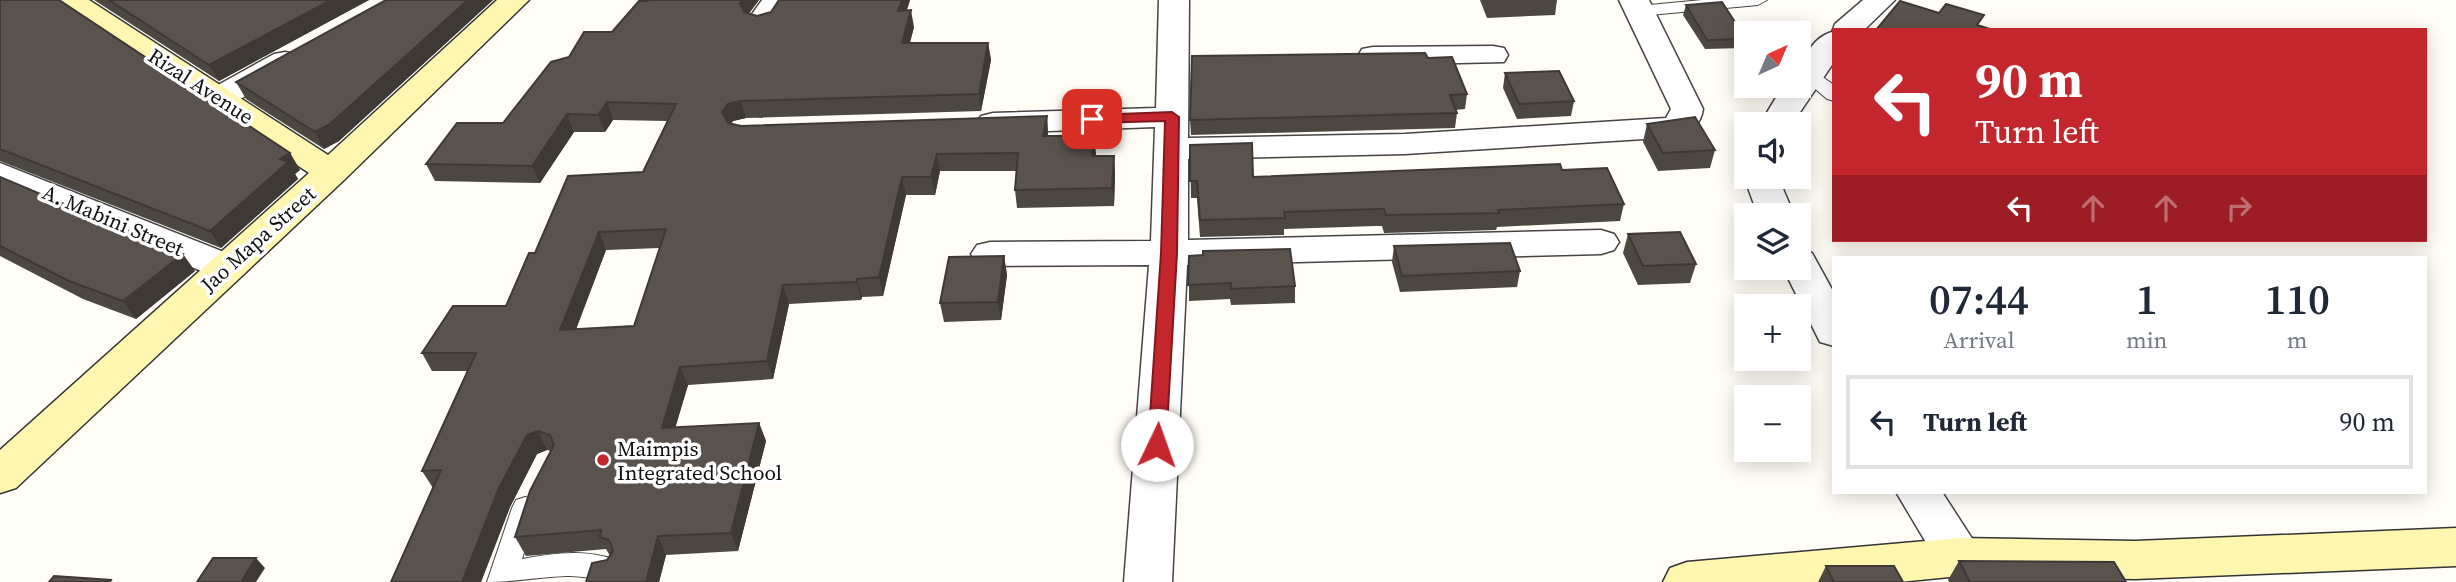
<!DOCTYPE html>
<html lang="en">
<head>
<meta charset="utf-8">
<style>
  body { margin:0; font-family:"Source Serif 4",serif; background:#f2f2f3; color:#1f2937; height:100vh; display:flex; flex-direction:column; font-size:26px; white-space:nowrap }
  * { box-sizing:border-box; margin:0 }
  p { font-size:23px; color:#747a83 }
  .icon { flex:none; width:38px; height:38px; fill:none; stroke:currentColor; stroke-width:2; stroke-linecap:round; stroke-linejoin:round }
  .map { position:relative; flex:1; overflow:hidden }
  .drawer { position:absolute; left:1832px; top:256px; width:595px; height:238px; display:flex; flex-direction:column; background:#fff; border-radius:0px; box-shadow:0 4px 18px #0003 }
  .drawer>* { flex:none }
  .top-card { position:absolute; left:1832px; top:28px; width:595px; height:214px; border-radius:0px; box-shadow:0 4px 18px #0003; background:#c4262e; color:#fff; overflow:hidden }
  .needle { width:46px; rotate:44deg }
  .buttons { position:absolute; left:1734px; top:21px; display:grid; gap:14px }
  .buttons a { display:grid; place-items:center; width:77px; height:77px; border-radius:0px; background:#fff; box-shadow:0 4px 18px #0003; font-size:35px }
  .pin { position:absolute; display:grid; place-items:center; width:60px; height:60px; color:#fff; margin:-30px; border-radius:14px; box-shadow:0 4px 10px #0006 }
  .me { position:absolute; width:77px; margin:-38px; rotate:3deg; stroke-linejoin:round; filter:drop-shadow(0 0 5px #0008) }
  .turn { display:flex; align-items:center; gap:24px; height:147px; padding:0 28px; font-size:32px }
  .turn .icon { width:91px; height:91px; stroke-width:2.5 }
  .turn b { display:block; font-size:49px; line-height:60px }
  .lanes { display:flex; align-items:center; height:66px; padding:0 28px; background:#0003; justify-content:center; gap:35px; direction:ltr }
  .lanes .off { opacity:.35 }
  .eta { display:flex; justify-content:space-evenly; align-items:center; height:119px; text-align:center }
  .eta b { font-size:42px; font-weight:600; line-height:49px }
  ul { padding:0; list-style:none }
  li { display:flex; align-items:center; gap:21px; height:94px; margin:0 14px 10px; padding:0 14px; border:4px solid #e0e1e3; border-radius:0px }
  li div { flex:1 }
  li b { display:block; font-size:26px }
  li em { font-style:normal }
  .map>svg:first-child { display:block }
</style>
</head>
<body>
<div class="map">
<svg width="2456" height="582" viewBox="0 0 2456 582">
  <rect width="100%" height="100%" fill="#fffdf5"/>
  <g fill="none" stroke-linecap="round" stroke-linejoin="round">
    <g stroke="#444" stroke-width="2">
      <g id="lane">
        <polygon points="1702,0 1767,0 1758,5 1639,16 1630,11 1639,6"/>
        <polygon points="1807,66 1834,85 1834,101 1827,99 1800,76 1800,68"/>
        <path d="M 525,497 L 534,500 L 538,508 L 522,559 C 553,553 585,549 616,560 L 620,568 L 616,576 C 600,582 583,575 566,576 C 539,577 514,582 487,582 L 512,508 L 516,500 Z"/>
      </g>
    </g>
    <g stroke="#444" stroke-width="3">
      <g id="street">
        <polygon points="762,0 792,0 773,27 762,30 751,27 747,21"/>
        <path d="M 1159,0 L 1189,0 L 1188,138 L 1405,134 L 1666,118 L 1671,109 L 1619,0 L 1649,0 L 1703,109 C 1701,124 1690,134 1676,137 L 1405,154 L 1188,159 L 1188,240 L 1601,230 L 1614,234 L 1619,242 L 1614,250 L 1601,254 L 1187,265 L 1172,582 L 1124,582 L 1149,265 L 990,266 L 977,263 L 971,254 L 977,245 L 990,242 L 1151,241 L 1155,127 L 993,133 L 981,130 L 976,123 L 981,116 L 993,113 L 1156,108 Z"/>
        <path d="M 1863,0 L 1895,0 L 1864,30 L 1834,30 L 1834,62 L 1792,124 L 1760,124 L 1783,86 L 1799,86 C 1799,65 1810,38 1832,32 L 1835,24 Z"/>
        <polygon points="1493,46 1504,48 1508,55 1504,62 1373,65 1362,63 1358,56 1362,49 1373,47"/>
        <polygon points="285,52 296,54 301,61 296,68 231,104 220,107 209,104 204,97 209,90 274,54"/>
        <polygon points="0,163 239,258 245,267 239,276 226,279 213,276 0,186"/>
        <polygon points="1746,173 1746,177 1778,177 1794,215 1758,215 1744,177"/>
        <polygon points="1799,250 1812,253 1834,293 1834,346 1820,342 1783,268 1799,268"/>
        <polygon points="1896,492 1942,492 1984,557 1977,571 1960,576 1943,571"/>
      </g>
    </g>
    <g stroke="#333" stroke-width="3">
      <g id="secondary">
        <polygon points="54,0 89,0 328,155 497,0 529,0 344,180 16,488 0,493 0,450 309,173 59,6"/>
        <polygon points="2456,528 2456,566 2135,579 1960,576 1899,582 1663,582 1670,568 1687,562 1960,538 2135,541"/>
      </g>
    </g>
    <use href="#lane" fill="#fff" fill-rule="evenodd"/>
    <use href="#street" fill="#fff" fill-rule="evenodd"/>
    <use href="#secondary" fill="#fff6b0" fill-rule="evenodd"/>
  </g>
  <g fill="#4d4742" fill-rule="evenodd">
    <polygon points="0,0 290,153 300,170 295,174 298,179 221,248 0,161"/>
    <polygon points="94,0 369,0 219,81"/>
    <polygon points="386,0 493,0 339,141 324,149 246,99 236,82"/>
    <path d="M 649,0 L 759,0 L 749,13 L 757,16 L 771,12 L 779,0 L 910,0 L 907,10 L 914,27 L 910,43 L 988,43 L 991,60 L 981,111 L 746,118 L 733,121 L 731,124 L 741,126 L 1047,116 L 1048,136 L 1096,153 L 1096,156 L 1114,156 L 1115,174 L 1114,206 L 1017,208 L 1015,190 L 1016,171 L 940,171 L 935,195 L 906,195 L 883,296 L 862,297 L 861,300 L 789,304 L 773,379 L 688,385 L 675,427 L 759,423 L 766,441 L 738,551 L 666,555 L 659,582 L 586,582 L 607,560 L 610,556 L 606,549 L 526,556 L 515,537 L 551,451 L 547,450 L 537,454 L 510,507 L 481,582 L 391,582 L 433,488 L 422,471 L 467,371 L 432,371 L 422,353 L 506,306 L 535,253 L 643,172 L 668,121 L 613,120 L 605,132 L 574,132 L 540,183 L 435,181 L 426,164 L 503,123 L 569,57 L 612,32 ZM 660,248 L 634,326 L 576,329 L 606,250 Z"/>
    <polygon points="1480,0 1557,0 1555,15 1487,18"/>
    <polygon points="1686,5 1746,39 1744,48 1705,49 1683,15"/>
    <polygon points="1428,58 1467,94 1465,109 1455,110 1457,113 1455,128 1191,135 1190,120"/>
    <polygon points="1505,73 1574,101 1571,116 1517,119 1503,88"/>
    <polygon points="1647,124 1715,150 1710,168 1658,171 1643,142"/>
    <polygon points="1190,145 1253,177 1562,170 1624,204 1620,221 1497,227 1496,230 1384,233 1382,226 1376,226 1284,229 1284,235 1200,237 1197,198 1191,198"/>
    <polygon points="0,177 195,271 136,319 83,299 0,256"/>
    <polygon points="1628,234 1696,264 1690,283 1638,285 1623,253"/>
    <polygon points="1394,246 1520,271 1517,287 1400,292 1392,262"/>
    <polygon points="1004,256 1007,275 1001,320 944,322 940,303"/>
    <polygon points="1189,256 1295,286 1295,303 1231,305 1230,299 1189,301"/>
    <polygon points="1959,561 2126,582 1949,582 1948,580"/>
    <polygon points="1826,566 1903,582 1818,582"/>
  </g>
  <g fill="#3f3936">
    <polygon points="331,0 369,0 219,81 209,65"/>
    <polygon points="468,0 493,0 339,141 324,149 315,132"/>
    <polygon points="742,0 759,0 745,19 740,3"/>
    <polygon points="902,0 910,0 901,27 898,11"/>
    <polygon points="911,10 914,27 905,60 902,43"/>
    <polygon points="988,43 991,60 981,111 979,94"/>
    <polygon points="741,101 746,118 733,121 727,129 722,112 728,104"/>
    <polygon points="607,102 613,120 605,132 598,115"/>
    <polygon points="567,114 574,132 540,183 532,166"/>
    <polygon points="1047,116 1048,133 1045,154 1043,136"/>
    <polygon points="1094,136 1096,153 1094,174 1092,156"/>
    <polygon points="290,153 300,170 295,174 298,179 221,248 210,231 280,159"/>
    <polygon points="937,154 940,171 935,195 931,177"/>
    <polygon points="1114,156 1115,174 1114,206 1112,188"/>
    <polygon points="902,177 906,195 883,296 879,277"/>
    <polygon points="599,232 606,250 569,348 560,330"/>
    <polygon points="183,254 195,271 136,319 123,301"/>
    <polygon points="1004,256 1007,275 1001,320 998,302"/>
    <polygon points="857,279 862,297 861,300 857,282"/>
    <polygon points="783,285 789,304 773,379 767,361"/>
    <polygon points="680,367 688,385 670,446 662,428"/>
    <polygon points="759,423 766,441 738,551 731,533"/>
    <polygon points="538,431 547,450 537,454 510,507 481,582 462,582 499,488 527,435"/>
    <polygon points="658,536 666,555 659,582 646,582"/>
    <polygon points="256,558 265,568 256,582 241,582"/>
  </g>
  <g fill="#5a524d" stroke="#3f3936" stroke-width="2" fill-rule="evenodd">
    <polygon points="0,0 59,0 290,153 280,159 288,162 210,231 0,149"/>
    <polygon points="109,0 331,0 209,65"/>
    <polygon points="386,0 468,0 330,124 315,132 236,82"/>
    <path d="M 649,0 L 742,0 L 740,3 L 744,12 L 757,16 L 771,12 L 779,0 L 902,0 L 898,11 L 911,10 L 902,43 L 988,43 L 979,94 L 741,101 L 728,104 L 722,112 L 728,123 L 741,126 L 1047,116 L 1043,136 L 1094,136 L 1092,156 L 1114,156 L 1112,188 L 1015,190 L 1018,153 L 937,154 L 931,177 L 902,177 L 879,277 L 857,279 L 857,282 L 783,285 L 767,361 L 680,367 L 662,428 L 759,423 L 731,533 L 658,536 L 646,582 L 586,582 L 592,563 L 607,560 L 613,551 L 609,540 L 600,537 L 601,530 L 515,537 L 530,491 L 554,445 L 550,435 L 538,431 L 527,435 L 499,488 L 462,582 L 391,582 L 441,470 L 422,471 L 476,353 L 422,353 L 453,306 L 506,306 L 529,253 L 535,253 L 568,176 L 643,172 L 676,104 L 607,102 L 598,115 L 567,114 L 532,166 L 426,164 L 457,123 L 503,123 L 551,62 L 569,57 L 584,32 L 612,32 L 639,1 L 648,1 ZM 666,229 L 634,326 L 560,330 L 599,232 Z"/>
    <polygon points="1900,1 1939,13 1946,4 1984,15 1977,25 1993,30 1876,30"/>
    <polygon points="1722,2 1746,39 1707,40 1686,5"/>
    <polygon points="1425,53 1428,58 1452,57 1467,94 1450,95 1457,113 1190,120 1192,56"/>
    <polygon points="1559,71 1574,101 1519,104 1505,73"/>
    <polygon points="1695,117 1715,150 1663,153 1647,124"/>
    <polygon points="1252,143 1253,177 1560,164 1562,170 1607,168 1624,204 1498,210 1499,213 1386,215 1384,209 1378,209 1284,212 1285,218 1200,220 1197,181 1190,181 1190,145"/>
    <polygon points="0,177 183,254 123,301 69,281 0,246"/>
    <polygon points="1680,232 1696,264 1643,266 1628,234"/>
    <polygon points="1510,243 1520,271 1402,276 1394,246"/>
    <polygon points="1290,249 1295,286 1231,289 1231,283 1188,285 1189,256 1203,255 1203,251"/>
    <polygon points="1004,256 998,302 940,303 949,257"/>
    <polygon points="213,558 256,558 241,582 197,582"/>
    <polygon points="1959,561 2114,562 2126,582 1970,582"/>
    <polygon points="1826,566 1894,566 1903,582 1834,582"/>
    <polygon points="54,576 111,580 110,582 49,582"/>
  </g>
  <polygon fill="#c4262e" stroke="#7f191e" stroke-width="2" points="1172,112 1179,117 1177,253 1166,445 1157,452 1148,445 1161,253 1165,121 1092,123 1086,119 1092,115"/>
  <circle fill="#c4262e" stroke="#fff" stroke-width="2.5" cx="603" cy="460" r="7"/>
  <g text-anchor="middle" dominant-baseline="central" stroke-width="7" stroke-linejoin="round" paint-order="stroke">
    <g font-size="21" fill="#111" stroke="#fff">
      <text transform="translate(201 86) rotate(33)">Rizal Avenue</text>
      <text transform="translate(113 220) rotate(23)">A. Mabini Street</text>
      <text transform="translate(258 239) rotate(-42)">Jao Mapa Street</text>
    </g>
    <g font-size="21" fill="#111" stroke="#fff" text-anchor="start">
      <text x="617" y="448">Maimpis<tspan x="617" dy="24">Integrated School</tspan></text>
    </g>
  </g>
</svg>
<div class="buttons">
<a><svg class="needle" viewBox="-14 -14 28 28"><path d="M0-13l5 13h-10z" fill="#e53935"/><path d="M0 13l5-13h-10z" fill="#747a83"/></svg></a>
<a><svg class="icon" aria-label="sound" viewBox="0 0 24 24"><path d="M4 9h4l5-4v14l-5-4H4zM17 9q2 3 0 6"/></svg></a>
<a><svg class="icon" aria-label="layers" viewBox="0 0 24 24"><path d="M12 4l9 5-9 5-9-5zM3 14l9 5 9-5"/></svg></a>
<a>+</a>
<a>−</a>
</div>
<div class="pin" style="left:1092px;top:119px;background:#d93025"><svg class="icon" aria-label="arrive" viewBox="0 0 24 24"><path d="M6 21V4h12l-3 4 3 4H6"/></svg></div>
<svg class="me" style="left:1157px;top:445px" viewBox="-20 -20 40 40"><circle r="19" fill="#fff"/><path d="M0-13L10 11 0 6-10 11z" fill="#c4262e"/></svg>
<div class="top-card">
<div class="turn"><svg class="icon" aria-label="left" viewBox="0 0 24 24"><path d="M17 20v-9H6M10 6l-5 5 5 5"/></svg><div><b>90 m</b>Turn left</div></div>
<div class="lanes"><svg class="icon" aria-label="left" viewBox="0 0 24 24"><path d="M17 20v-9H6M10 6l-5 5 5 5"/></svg><svg class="icon off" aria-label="ahead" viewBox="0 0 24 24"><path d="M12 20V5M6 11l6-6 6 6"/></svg><svg class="icon off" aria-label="ahead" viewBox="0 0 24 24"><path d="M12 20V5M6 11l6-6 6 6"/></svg><svg class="icon off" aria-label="right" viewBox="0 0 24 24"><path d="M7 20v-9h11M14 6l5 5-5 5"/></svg></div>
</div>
<section class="drawer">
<div class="eta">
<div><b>07:44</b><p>Arrival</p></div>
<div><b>1</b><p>min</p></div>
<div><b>110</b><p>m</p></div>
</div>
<ul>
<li><svg class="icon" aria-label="left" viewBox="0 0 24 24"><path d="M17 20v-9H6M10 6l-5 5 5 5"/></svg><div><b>Turn left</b></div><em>90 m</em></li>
</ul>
</section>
</div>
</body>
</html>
